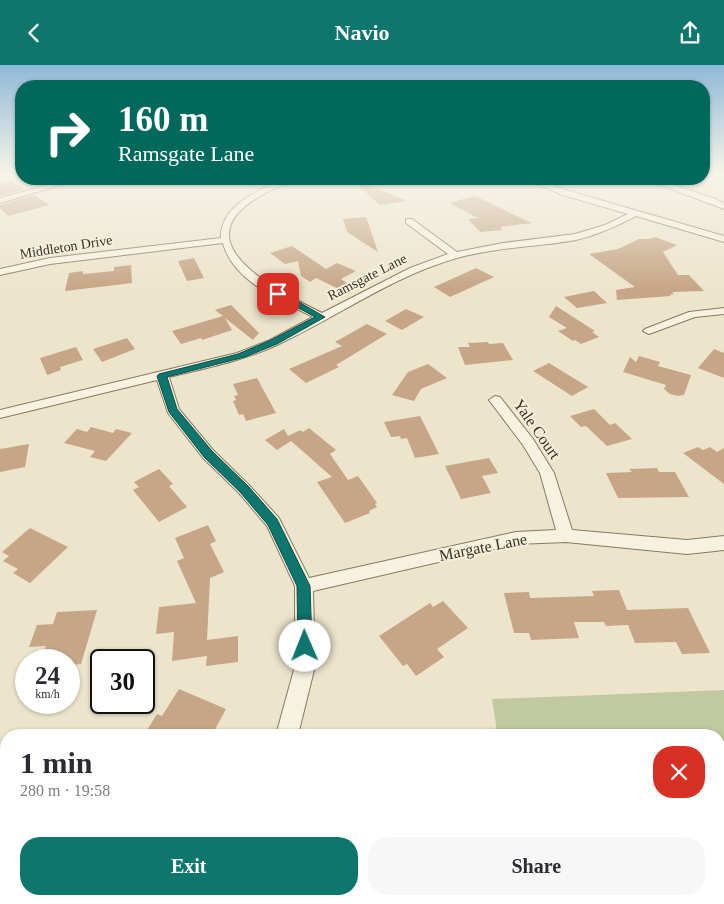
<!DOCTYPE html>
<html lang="en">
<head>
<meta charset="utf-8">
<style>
  body { margin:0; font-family:Georgia,serif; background:#f7f7f7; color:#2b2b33; height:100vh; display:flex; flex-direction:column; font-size:19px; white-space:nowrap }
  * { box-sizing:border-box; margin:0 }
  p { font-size:16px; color:#7c7c81 }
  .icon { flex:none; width:28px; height:28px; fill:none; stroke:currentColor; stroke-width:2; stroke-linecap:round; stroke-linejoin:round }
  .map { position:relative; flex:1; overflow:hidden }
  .side { position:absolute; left:0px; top:664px; width:725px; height:176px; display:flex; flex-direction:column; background:#fff; border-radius:20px 20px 0 0; box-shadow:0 1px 4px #0004 }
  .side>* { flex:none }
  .guide { position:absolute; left:15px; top:15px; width:695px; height:105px; border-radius:20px; box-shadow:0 1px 4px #0004; background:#00695c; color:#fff; overflow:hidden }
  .speed { position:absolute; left:15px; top:584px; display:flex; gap:10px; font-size:25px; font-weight:700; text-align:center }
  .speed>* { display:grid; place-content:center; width:65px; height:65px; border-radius:50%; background:#fff; box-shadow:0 1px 4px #0004; line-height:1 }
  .speed small { font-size:12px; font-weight:400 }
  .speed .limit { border:2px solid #111; border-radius:8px; background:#fff; color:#111 }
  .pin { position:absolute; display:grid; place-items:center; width:42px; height:42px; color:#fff; margin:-21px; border-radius:10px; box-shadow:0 2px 8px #0006 }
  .me { position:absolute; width:55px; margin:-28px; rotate:359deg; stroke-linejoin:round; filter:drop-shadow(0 0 4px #0008) }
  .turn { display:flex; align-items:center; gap:18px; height:105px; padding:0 20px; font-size:22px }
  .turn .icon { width:65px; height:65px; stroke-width:2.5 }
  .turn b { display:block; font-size:35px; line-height:42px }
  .round { display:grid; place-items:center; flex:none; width:52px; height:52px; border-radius:20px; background:#f7f7f7 }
  .overview { display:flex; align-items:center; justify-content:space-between; height:85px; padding:0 20px }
  h1 { font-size:30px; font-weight:600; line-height:38px }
  .button { display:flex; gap:10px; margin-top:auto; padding:10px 20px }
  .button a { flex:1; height:58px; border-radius:20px; background:#0f766e; color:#fff; font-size:20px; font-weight:600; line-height:58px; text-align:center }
  .button a+a { background:#f7f7f7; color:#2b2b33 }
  header { display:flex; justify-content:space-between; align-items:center; height:65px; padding:0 20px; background:#0f766e; color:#fff; font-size:22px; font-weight:600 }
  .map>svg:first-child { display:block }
</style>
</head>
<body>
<header><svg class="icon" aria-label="back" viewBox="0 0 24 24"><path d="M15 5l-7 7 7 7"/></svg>Navio<svg class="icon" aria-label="share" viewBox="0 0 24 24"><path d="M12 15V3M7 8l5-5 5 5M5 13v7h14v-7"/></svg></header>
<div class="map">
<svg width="724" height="839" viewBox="0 0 724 839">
  <rect width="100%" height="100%" fill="#ece5cc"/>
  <polygon fill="#c1c9a1" points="724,625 724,839 479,839 480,834 719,834 719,670 495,670 496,660 492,634"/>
  <g fill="#c6a686">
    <polygon points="354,114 407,136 380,140 353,116"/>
    <polygon points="12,116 25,124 0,131 0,119"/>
    <polygon points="34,130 50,140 8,151 0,143 0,140"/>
    <polygon points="475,131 532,158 500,162 503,165 480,167 468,154 478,153 449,138"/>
    <polygon points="366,152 378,187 347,167 343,154"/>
    <polygon points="655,172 677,180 663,187 678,210 689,210 704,226 672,227 674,229 669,230 671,231 617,235 616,225 635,222 589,189 618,184 639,174 650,174"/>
    <polygon points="292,181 326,204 337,198 356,206 341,214 351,221 347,228 316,213 310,217 301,211 298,196 285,199 270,188"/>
    <polygon points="194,193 204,213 187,216 178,196"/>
    <polygon points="131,200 132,218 65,226 69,208 83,206 83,209 114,206 114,202"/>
    <polygon points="476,203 494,212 450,232 434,222"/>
    <polygon points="594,226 607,238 577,243 564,232"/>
    <polygon points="231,240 259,268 253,275 225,253 232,265 202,275 201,273 181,279 172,266 223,251 215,245"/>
    <polygon points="556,241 595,266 592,267 599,272 581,279 575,275 573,276 558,266 567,263 549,252"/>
    <polygon points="406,244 424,252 402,265 385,256"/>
    <polygon points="367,259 387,269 336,300 339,302 306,318 289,304 342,281 335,277"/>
    <polygon points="127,273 135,284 102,297 93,284"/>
    <polygon points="488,277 489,279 503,278 513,295 465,300 458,282 470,282 468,278"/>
    <polygon points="76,282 83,295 60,302 61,305 47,310 40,293"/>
    <polygon points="714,284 724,288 724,313 698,303"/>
    <polygon points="639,291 660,297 658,301 691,310 684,330 678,331 670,329 664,324 666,320 623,307 630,292 636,297"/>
    <polygon points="549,298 588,322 572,331 533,306"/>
    <polygon points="428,299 447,313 421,324 414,336 392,330 408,307"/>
    <polygon points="257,313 276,348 246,356 243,349 239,350 233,336 236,335 234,331 238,330 233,319"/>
    <polygon points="594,344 610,360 615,358 632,374 607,381 586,361 581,362 570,351"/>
    <polygon points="420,351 439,389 415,393 407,373 401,374 400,371 391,372 384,357"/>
    <polygon points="91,362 113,368 116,364 132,368 106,396 90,392 95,386 64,378 77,364 87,367"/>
    <polygon points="309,363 336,385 330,389 348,415 358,411 377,438 375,439 377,442 369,446 370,448 345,458 317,417 332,412 291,376 277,385 265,375 284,364 288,371 300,365 303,367"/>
    <polygon points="29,379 25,402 0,407 0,384"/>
    <polygon points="698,382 703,385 710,382 717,387 724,383 724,419 683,388"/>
    <polygon points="489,393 498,408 482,411 491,428 461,434 445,401"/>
    <polygon points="657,403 659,407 675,407 689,432 618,433 606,408 632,407 629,404"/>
    <polygon points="159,404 173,419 169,421 187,442 159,457 133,425 139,422 134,417"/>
    <polygon points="208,460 216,476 210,479 224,507 210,513 207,575 238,571 238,597 206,601 207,591 172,596 174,567 156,569 159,542 196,538 177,496 184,493 175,473"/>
    <polygon points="30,463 68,482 30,518 13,508 18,504 3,496 9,491 2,487"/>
    <polygon points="619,525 627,545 688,543 710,588 682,589 676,577 635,578 628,560 606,561 604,557 574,557 579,573 531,575 529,568 514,568 504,528 529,527 530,533 594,531 592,526"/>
    <polygon points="443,536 468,563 437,584 444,592 416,611 407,599 403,601 379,571 430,538 433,542"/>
    <polygon points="97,545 81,599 69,600 69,595 41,595 46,581 29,582 37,560 53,559 57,547"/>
    <polygon points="179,624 226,644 212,670 144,670 157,649 162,651"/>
  </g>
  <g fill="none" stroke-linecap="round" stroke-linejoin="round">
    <g stroke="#877961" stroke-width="2">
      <g id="minor">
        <polygon points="70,114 81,114 0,138 0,133"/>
        <path d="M 288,114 L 298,114 C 291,119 281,121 273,124 C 262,130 250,136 241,145 C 195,189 293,233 322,248 L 410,203 L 448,189 L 406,158 L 406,154 L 412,154 L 457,187 L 503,178 L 575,169 L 605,160 L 628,149 L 563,130 L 524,114 L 534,114 L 569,126 L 724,171 L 724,177 L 636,151 C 617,161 597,170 576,175 C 537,182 496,182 457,193 C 393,211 337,252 277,280 C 242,296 206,303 169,312 L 179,344 L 213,385 L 249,420 L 279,453 L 309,513 L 516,467 L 556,465 L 540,408 L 523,380 L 489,335 L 495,331 L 500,332 L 533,374 L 554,408 L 572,465 L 687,475 L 724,471 L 724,485 L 687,489 L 566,477 L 516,479 L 313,526 L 315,601 L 298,670 L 276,670 L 295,601 L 295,521 L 267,461 L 239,428 L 203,393 L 168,348 L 157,315 L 0,353 L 0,345 L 237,288 L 270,275 L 313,252 C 281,235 233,217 223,178 L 50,199 L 0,210 L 0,204 L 50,193 L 221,173 C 220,139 262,123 288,114 Z"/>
        <polygon points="645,114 656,114 716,134 724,139 724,144"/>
        <polygon points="724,243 724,249 695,252 649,269 643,266 645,264 689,247"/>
        <polygon points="206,834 232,834 229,839 203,839"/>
      </g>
    </g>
    <use href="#minor" fill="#f7f2df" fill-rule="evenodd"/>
  </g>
  <linearGradient id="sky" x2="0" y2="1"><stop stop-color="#90b9d7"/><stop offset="0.48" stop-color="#f6f3e8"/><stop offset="1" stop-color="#f6f3e8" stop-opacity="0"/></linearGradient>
  <rect width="724" height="224" fill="url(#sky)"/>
  <polygon fill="#0f766e" stroke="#0a4d48" points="275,227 281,227 325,252 277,279 245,292 167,312 177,344 212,386 248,421 277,454 310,521 312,581 310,586 305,588 300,586 298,581 297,521 268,460 240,427 204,392 169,347 157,311 159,309 238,289 271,275 315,252 275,230"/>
  <g text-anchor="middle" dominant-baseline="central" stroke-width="4" stroke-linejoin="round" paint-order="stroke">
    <g font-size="14" fill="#3a3023" stroke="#f4efdb">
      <text transform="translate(66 182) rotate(-9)">Middleton Drive</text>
      <text transform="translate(367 212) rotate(-27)">Ramsgate Lane</text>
    </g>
    <g font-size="16" fill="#3a3023" stroke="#f4efdb">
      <text transform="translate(537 364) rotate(55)">Yale Court</text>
      <text transform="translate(483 482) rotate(-11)">Margate Lane</text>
    </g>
  </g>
</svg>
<div class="speed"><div>24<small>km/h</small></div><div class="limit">30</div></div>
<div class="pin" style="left:278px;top:229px;background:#d93025"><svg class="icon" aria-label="arrive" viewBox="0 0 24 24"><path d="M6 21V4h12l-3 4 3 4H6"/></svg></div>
<svg class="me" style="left:305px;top:581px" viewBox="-20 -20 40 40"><circle r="19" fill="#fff"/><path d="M0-13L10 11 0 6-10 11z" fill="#0f766e"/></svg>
<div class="guide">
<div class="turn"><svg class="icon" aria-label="right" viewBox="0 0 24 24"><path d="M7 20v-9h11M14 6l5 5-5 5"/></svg><div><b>160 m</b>Ramsgate Lane</div></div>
</div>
<section class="side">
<div class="overview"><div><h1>1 min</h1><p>280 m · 19:58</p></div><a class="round" style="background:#d93025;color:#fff"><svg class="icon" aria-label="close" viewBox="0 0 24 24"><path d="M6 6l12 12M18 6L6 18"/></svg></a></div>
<div class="button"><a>Exit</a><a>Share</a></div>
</section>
</div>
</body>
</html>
